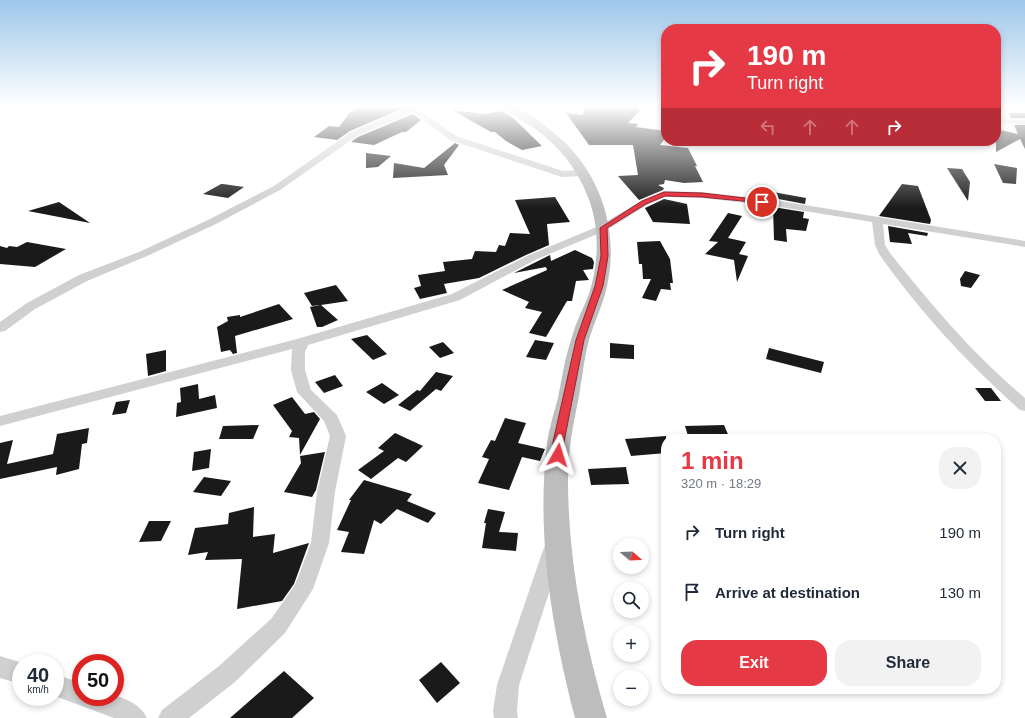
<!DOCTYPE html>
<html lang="en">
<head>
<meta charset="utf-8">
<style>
  body { margin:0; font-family:Helvetica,sans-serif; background:#f2f2f3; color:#1f2937; height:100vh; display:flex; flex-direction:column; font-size:15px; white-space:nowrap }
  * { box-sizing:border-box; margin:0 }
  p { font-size:13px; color:#747a83 }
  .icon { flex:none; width:22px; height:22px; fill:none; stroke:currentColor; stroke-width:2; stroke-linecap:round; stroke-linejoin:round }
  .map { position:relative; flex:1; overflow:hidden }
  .sheet { position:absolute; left:661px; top:434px; width:340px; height:260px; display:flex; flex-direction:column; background:#fff; border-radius:16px; box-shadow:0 2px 6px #0003 }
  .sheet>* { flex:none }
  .hud { position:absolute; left:661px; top:24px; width:340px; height:122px; border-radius:16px; box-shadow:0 2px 6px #0003; background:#e63946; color:#fff; overflow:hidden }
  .needle { width:26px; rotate:109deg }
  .tools { position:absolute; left:613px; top:538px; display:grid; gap:8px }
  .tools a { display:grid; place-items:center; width:36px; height:36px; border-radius:50%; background:#fff; box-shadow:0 2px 6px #0003; font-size:20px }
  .speed { position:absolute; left:12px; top:654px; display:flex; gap:8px; font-size:20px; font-weight:700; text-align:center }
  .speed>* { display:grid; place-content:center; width:52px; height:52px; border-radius:50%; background:#fff; box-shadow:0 2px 6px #0003; line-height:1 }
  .speed small { font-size:10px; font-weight:400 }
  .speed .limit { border:6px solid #d22; background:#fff; color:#111 }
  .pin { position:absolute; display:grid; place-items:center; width:34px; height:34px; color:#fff; margin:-17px; border:2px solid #fff; border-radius:50%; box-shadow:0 1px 4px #0007 }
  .me { position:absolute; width:44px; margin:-22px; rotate:6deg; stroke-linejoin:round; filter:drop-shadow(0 0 3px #0008) }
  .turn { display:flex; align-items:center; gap:14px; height:84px; padding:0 20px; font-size:18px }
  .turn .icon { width:52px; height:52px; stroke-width:2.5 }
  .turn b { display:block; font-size:28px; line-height:34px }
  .lanes { display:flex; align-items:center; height:38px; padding:0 20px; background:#0003; justify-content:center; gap:20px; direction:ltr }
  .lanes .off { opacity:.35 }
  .round { display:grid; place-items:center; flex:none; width:42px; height:42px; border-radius:16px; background:#f2f2f3 }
  .headline { display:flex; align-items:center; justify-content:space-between; height:68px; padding:0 20px }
  h1 { font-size:24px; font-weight:600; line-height:30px; color:#e63946 }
  .action { display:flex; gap:8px; margin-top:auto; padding:8px 20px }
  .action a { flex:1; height:46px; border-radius:16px; background:#e63946; color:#fff; font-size:16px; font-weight:600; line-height:46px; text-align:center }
  .action a+a { background:#f2f2f3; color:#1f2937 }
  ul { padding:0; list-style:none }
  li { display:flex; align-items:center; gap:12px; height:60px; padding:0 20px }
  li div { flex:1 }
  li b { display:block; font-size:15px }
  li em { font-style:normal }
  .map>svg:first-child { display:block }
</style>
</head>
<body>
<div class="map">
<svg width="1025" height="718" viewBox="0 0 1025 718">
  <rect width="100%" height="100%" fill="#fff"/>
  <g fill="#1a1a1a">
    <polygon points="358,107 406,107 350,131 337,140 314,137 329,126 339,127 351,111 354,111"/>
    <polygon points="584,107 638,107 638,109 641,109 628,123 638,124 636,127 666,131 666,137 660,145 688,148 697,166 695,166 703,182 684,183 665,180 664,184 658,185 664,188 663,190 639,200 618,176 638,175 633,145 589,145 566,113 583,115"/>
    <polygon points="452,110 484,114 501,111 512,117 542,146 522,150 506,141 495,132 491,132"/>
    <polygon points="1009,113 1025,113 1025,118 1011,118"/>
    <polygon points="413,114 421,120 406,132 402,132 374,145 351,142 358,137"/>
    <polygon points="1014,125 1025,125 1025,149 1020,139 996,152 996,129 1018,134"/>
    <polygon points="455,143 459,145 444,165 448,175 393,178 394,163 424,168"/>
    <polygon points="366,153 391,156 378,167 366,168"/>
    <polygon points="994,164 1017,168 1016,184 1003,183"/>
    <polygon points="947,168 962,169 970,182 968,201"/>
    <polygon points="221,184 223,184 244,187 228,198 203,194"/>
    <polygon points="902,184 918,186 931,220 930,224 879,216"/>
    <polygon points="773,192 806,198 805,204 773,198"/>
    <polygon points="555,197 570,222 547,224 549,245 526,255 479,278 444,284 447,293 420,299 414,288 421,286 418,275 445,271 443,262 472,259 475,251 496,252 499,245 505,246 510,233 530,234 515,200"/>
    <polygon points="664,199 687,204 690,224 653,222 645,208"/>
    <polygon points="59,202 90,223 28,211"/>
    <polygon points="773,207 804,212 803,218 809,219 806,231 786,229 787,242 774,240"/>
    <polygon points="728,213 742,216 728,238 746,242 739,254 748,256 737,282 734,260 705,254 718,242 709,241"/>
    <polygon points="888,226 928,233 927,236 908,233 912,244 890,242"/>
    <polygon points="660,241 670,259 673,283 670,283 671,290 661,289 656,301 642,298 651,279 643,279 642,264 639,264 637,242"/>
    <polygon points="27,242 66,249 35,267 0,264 0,246 7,248 9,246 17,247"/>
    <polygon points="575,250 592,258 594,262 593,269 583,270 589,280 576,281 572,301 567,301 546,337 529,333 542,312 525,308 529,302 502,290 547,270 546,267 514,273 550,255 551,261"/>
    <polygon points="965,271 980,275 971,288 961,286 960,279"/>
    <polygon points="336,285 348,301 321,305 338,320 322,327 317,327 310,307 320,305 312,306 304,293"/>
    <polygon points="279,304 293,319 235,336 237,353 233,354 230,350 221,352 217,327 228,321 227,317 240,315 240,317"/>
    <polygon points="367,335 387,354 373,360 351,339"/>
    <polygon points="535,340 554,343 546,360 526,357"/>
    <polygon points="443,342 454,353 440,358 429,347"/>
    <polygon points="610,343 634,345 634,359 610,358"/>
    <polygon points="769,348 824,362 821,373 766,359"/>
    <polygon points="166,350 166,371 148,376 146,354"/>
    <polygon points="436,372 453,376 441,391 436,389 410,411 398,405 417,390 420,391"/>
    <polygon points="335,375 343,386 324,393 315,382"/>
    <polygon points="382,383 399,395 384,404 366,392"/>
    <polygon points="198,384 199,399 215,395 217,408 176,417 177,403 181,402 180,388"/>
    <polygon points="975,388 991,388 1001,401 985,401"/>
    <polygon points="292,397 305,414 314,412 320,419 300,455 299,438 289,437 292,431 273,405"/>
    <polygon points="130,400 126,413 112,415 116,402"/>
    <polygon points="505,418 526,423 518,443 545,449 540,461 522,457 509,490 478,483 489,459 482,457 491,440 495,441"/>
    <polygon points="259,425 253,439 219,439 223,426"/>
    <polygon points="724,425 730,439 689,439 685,426"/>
    <polygon points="89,428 87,443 82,444 79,469 56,475 57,467 0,479 0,443 13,440 7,464 53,454 57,434"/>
    <polygon points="395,433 423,446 406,462 398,458 371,479 358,470 384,451 378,448"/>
    <polygon points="666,436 666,453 631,456 625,439"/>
    <polygon points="211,449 209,468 192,471 194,452"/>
    <polygon points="325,452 316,490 312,497 284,492 301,463 300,456"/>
    <polygon points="626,467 629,484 591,485 588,469"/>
    <polygon points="204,477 231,481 221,496 193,492"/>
    <polygon points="364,480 412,494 407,501 436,513 428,523 397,509 381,524 374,520 364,554 341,552 349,532 337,530 351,500 349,500"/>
    <polygon points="254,507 253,537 275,534 273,553 309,543 294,584 282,601 237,609 242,559 205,560 208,552 188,555 195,528 228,524 229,513"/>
    <polygon points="488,509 505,512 499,532 518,533 516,551 482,548 486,523 484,523"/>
    <polygon points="149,521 171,521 161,541 139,542"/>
    <polygon points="441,662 460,683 437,703 419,680"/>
    <polygon points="284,671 314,698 292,718 230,718"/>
  </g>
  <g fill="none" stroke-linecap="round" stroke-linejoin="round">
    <g fill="#d0d0d0" fill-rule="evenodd">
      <polygon points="410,107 423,107 419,110 456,136 563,171 583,170 588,173 583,176 562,177 450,140 413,112 357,136 280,190 216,224 147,256 87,281 35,309 5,331 0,332 0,322 27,303 79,275 139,252 208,220 274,186 351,132"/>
      <polygon points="996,119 1025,120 1025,124 996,123"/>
      <path d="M 664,191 L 702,192 L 774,200 L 1025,241 L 1025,247 L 883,224 L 885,245 L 890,253 C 933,307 972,353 1025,398 L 1025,411 L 1020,410 C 967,363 920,312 879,254 L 875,245 L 872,222 L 774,206 L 702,198 L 665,197 L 647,205 L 607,230 L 535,260 L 460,300 L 308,345 L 305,352 L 305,370 L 311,390 L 337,415 L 346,436 L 335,492 L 329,543 L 313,589 L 285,633 L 235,682 L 189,718 L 158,718 L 162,710 L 219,666 L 271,619 L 295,585 L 311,543 L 317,492 L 330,436 L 324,421 L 297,392 L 291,370 L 292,349 L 0,426 L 0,416 L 297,339 L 452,294 L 527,256 L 599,226 L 641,201 Z"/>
      <polygon points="553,542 560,544 563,550 519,685 517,711 518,718 494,718 493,711 497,685 543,550 546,544"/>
      <polygon points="0,656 23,663 21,663 21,684 0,678"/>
      <path d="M 55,674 L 81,683 L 81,697 L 115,697 L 115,695 C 128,700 141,705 147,718 L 114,718 L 55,696 Z"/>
    </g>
    <path fill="#bdbdbd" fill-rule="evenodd" d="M 504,107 C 508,107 513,106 517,108 C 533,115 549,128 561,139 C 602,176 619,233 607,286 C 603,305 594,322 589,340 C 584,359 582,378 579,396 C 573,426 568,449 568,480 C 568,561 584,640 607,718 L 575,718 C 552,629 536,536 547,443 C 549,428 554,413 558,398 C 562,378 565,357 572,337 C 576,322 583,309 589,294 C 599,263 600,227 588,197 C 577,168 558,145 534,128 C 524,121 511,116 504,107 Z"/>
  </g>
  <linearGradient id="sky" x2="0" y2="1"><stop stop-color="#9ec6ea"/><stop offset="0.51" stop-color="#fff"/><stop offset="1" stop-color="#fff" stop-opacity="0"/></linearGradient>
  <rect width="1025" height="208" fill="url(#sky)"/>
  <polygon fill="#e63946" stroke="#96252e" points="664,192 702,193 762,200 765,202 762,203 702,197 665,196 646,204 607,228 608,256 603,286 584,340 564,442 563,455 562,458 554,458 553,455 553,442 576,340 595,286 601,256 600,228 642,201"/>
</svg>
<div class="tools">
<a><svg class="needle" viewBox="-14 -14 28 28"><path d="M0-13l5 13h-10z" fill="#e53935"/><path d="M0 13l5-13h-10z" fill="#747a83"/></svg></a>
<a><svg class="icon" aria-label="search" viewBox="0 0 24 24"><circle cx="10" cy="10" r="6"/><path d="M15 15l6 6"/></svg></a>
<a>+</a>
<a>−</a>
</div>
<div class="speed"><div>40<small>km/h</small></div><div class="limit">50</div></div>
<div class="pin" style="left:762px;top:202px;background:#d93025"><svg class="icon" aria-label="arrive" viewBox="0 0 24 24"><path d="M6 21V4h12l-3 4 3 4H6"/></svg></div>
<svg class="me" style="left:558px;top:455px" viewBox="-20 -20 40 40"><path d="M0-17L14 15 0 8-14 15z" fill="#e63946" stroke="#fff" stroke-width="4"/></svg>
<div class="hud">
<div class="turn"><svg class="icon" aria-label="right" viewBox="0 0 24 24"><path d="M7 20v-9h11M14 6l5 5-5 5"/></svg><div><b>190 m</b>Turn right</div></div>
<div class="lanes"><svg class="icon off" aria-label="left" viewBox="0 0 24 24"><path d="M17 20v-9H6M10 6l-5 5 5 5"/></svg><svg class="icon off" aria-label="ahead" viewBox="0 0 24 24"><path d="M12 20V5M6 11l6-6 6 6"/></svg><svg class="icon off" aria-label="ahead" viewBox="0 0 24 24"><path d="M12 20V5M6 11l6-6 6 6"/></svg><svg class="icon" aria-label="right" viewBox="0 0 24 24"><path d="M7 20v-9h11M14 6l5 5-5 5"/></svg></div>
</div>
<section class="sheet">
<div class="headline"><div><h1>1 min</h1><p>320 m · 18:29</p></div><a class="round"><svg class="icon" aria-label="close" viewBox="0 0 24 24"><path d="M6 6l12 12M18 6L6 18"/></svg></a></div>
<ul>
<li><svg class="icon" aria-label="right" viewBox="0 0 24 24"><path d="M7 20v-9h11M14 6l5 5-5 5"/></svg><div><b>Turn right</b></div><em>190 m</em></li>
<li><svg class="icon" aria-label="arrive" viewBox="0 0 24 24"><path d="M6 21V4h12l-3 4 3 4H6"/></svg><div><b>Arrive at destination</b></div><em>130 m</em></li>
</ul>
<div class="action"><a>Exit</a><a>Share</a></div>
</section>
</div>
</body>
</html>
